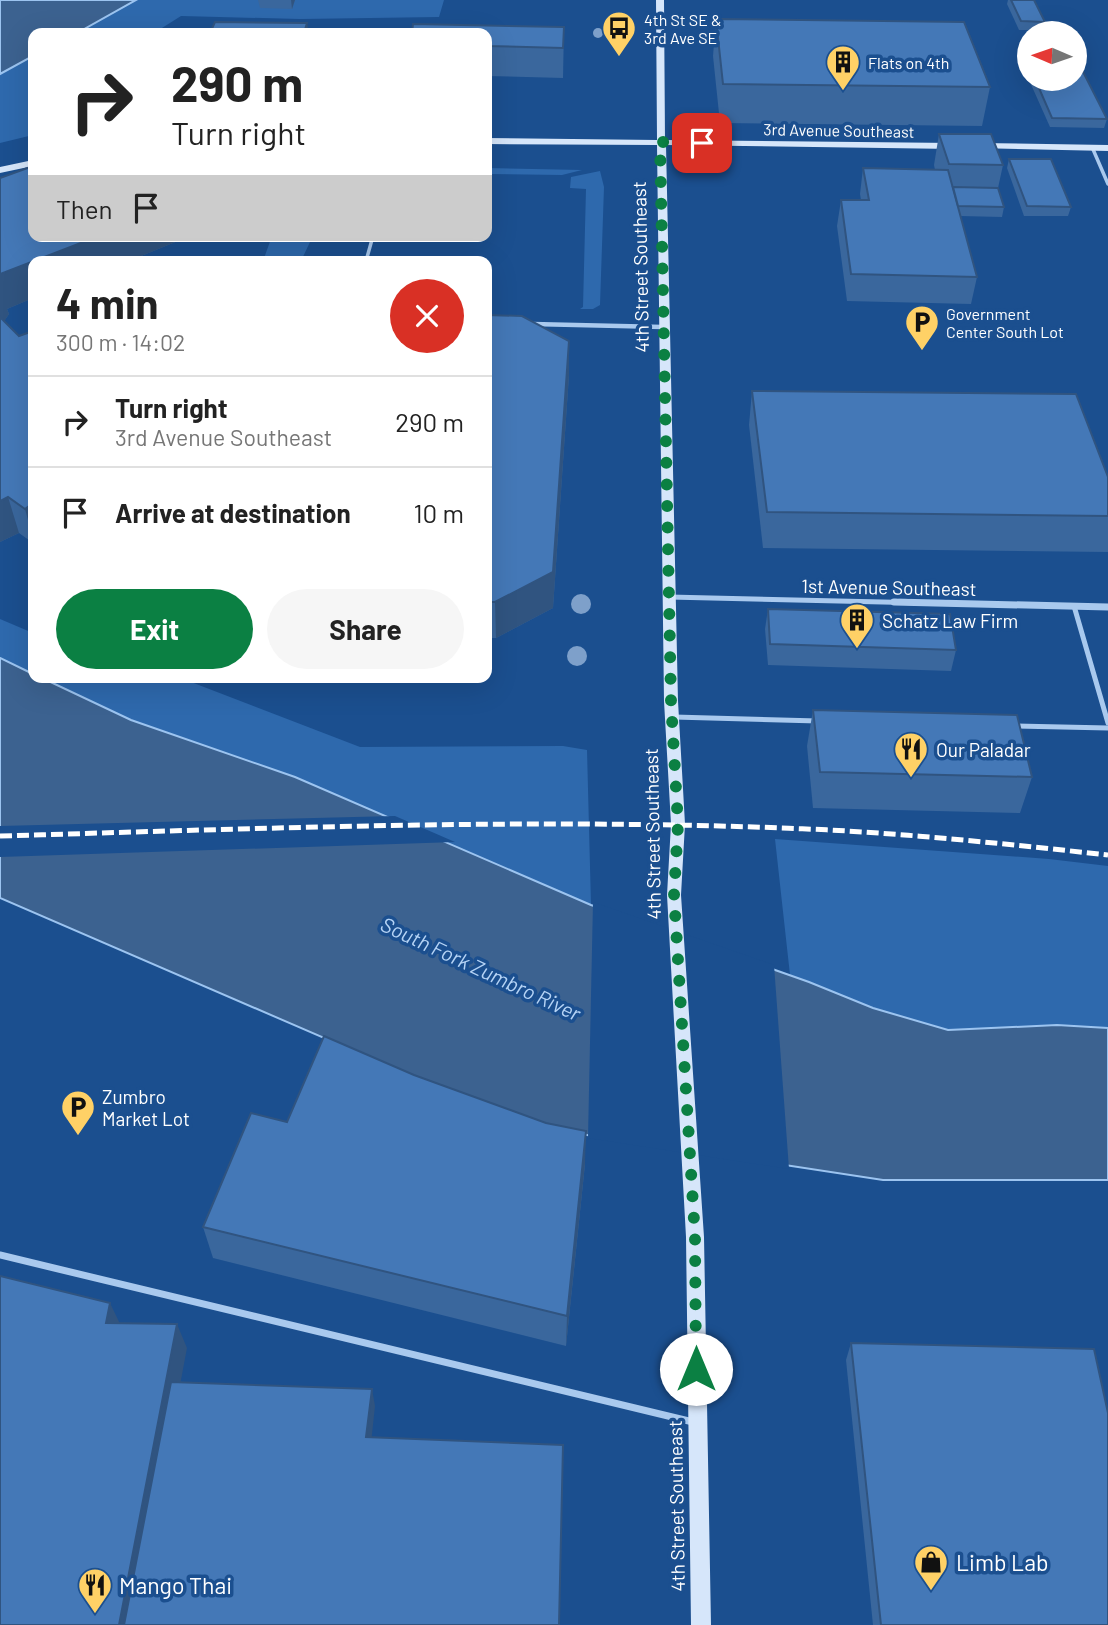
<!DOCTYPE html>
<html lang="en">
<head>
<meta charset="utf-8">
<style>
  body { margin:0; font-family:Barlow,sans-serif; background:#f6f6f6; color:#222; height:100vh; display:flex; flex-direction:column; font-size:26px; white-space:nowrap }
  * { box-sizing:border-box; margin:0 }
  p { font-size:23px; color:#767676 }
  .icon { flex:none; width:38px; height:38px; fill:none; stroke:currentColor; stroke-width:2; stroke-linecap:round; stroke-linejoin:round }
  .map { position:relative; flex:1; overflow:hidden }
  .details { position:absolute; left:28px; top:256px; width:464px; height:427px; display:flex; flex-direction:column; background:#fff; border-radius:14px; box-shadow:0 7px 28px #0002 }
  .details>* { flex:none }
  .top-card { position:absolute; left:28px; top:28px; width:464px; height:214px; border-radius:14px; box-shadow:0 7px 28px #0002; background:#fff; color:#222; overflow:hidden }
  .needle { width:46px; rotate:272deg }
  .buttons { position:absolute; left:1017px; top:21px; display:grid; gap:14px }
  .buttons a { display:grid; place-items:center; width:70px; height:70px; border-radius:50%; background:#fff; box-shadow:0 7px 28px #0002; font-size:35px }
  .pin { position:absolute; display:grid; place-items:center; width:60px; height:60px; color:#fff; margin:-30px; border-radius:14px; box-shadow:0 4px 10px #0006 }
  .me { position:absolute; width:77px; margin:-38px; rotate:0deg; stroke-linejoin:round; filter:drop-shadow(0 0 5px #0008) }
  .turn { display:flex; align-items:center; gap:24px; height:147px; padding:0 28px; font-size:32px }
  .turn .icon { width:91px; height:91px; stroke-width:2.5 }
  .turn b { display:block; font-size:49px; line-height:60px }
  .then { display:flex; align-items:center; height:66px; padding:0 28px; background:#0003; gap:14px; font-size:26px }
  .round { display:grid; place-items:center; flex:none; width:74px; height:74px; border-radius:37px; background:#f6f6f6 }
  .summary { display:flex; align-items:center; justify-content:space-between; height:119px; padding:0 28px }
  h1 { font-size:42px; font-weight:700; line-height:52px }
  .primary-button { display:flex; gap:14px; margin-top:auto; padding:14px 28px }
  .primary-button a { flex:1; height:80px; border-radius:42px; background:#0b8043; color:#fff; font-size:28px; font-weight:700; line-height:80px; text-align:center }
  .primary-button a+a { background:#f6f6f6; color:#222 }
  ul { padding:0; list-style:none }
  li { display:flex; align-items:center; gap:21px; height:91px; padding:0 28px; border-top:2px solid #e0e0e0 }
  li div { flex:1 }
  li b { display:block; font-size:26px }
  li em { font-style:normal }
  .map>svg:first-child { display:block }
</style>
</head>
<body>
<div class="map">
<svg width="1108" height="1625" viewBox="0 0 1108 1625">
  <rect width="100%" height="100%" fill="#1b4f8f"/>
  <g fill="#2e69ad">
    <polygon points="136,0 444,0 439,17 300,19 181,16 154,33 77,33"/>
    <polygon points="33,56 33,135 0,143 0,74"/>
    <polygon points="487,168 582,170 562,175 487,174"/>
    <polygon points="600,171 604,187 600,305 593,309 580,309 583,307 586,189 570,188 571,177"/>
    <polygon points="272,236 319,236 310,242 301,261 263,261"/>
    <polygon points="0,619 33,633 33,674 0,658"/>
    <polygon points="40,677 178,677 360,747 563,746 587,750 591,905 295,777 131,720"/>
    <polygon points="775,839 1049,859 1108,866 1108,1028 1057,1025 948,1030 873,1008 790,975"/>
  </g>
  <g fill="#3c6290" stroke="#9cc4f0" stroke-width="2">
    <polygon points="0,0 136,0 77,33 33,33 33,56 0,74"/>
    <polygon points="0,658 33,674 33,677 40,677 131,720 295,777 591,905 809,982 873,1008 948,1030 1057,1025 1108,1028 1108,1180 883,1180 528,1126 0,898"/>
  </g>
  <g fill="#1b4f8f">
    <polygon points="395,816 455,842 0,857 0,826"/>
    <polygon points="593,902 774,965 789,1169 588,1138"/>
  </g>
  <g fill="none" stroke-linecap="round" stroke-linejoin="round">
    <g stroke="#a9c9ee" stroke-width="3.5">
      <polyline points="1092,147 1108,184"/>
      <polyline points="366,261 373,236"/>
    </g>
    <polyline stroke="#a9c9ee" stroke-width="4.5" points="532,324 663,327"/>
    <g stroke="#a9c9ee" stroke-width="5">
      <polyline points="1074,606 1108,723"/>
      <polyline points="674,717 818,721"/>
      <polyline points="1013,726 1108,728"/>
    </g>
    <polyline stroke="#a9c9ee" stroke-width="7" points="0,1255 693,1422"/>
    <polyline stroke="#a9c9ee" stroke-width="5" points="669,597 970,604"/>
    <polyline stroke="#a9c9ee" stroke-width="7" points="894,602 1108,607"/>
    <g fill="#d6e6fa" fill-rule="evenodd">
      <polygon points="656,0 664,0 665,140 954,143 958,146 954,149 666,145 678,701 685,824 681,895 704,1237 711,1625 691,1625 686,1237 667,895 671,824 664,701 657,145 486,144 486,138 657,140"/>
      <polygon points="978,143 1108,145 1108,151 975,148 974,146"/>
      <polygon points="33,160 33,166 0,173 0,167"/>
    </g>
    <path stroke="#fff" stroke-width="5" stroke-dasharray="12 5" stroke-linecap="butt" d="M 0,836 C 277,828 554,817 830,830 C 923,835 1016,845 1108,855"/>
  </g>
  <g fill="#7ea0ca">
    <circle cx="598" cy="33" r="5"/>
    <circle cx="581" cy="604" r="10"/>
    <circle cx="577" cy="656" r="10"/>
  </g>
  <g fill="#3a679d">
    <polygon points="258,0 295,0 292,9 260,8"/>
    <polygon points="1008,0 1034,0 1045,22 1043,30 1019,30 1007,4"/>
    <polygon points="716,19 990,87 982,126 720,123 713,56"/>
    <polygon points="564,27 563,78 486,76 486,33"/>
    <polygon points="1023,53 1029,53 1029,79 1074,79 1107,119 1104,128 1050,127 1021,62"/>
    <polygon points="939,134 1003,165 998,188 1004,207 1002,217 960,216 977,277 971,304 847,301 837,226 841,200 861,200 860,194 863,168 935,170 934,165"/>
    <polygon points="1009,159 1071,207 1068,216 1024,216 1007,168"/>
    <polygon points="0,178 33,236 190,236 129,261 33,261 33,298 7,309 9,314 4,321 19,336 33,331 33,543 19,533 0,542"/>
    <polygon points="486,315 569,375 553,608 496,638 486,638"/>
    <polygon points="752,391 1108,477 1108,552 763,548 749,425"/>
    <polygon points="768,609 956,650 951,671 768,665 765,629"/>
    <polygon points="813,710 1032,777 1020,813 813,808 807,746"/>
    <polygon points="414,1075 546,1123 585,1164 566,1346 213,1258 203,1227 287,1122"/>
    <polygon points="851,1343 1108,1625 873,1625 846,1360"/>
  </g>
  <g fill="#305480">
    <polygon points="291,0 295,0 292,9"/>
    <polygon points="307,23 309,33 304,33"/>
    <polygon points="99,236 190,236 129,261 35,261"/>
    <polygon points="33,262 33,298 7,309 9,314 0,328 0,274"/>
    <polygon points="569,341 569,375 553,608 496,638 495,602"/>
    <polygon points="8,497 19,533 0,542 0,501"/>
    <polygon points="33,503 33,538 25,509"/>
    <polygon points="586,1131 585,1164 566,1346 567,1316"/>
    <polygon points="110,1303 122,1328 106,1323"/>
    <polygon points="177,1324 187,1348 135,1625 119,1625"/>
    <polygon points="372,1389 375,1406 370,1453 366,1437"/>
  </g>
  <g fill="#4478b7" stroke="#305480" stroke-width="2">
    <polygon points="1011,0 1034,0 1045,22 1021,21"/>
    <polygon points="716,19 964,22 990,87 723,84"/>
    <polygon points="215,22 307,23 304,33 210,33"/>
    <polygon points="413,24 564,27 563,48 486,46 486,33 412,33"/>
    <polygon points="1023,53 1029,53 1029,67"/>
    <polygon points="1074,54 1107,119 1052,118 1035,79 1074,79"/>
    <polygon points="939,134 991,134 1003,165 949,164"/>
    <polygon points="1009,159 1051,159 1071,207 1027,206"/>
    <polygon points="33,166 33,236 99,236 0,274 0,178"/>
    <polygon points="863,168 948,170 977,277 851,274 841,200 869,200"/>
    <polygon points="953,187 998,188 1004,207 958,206"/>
    <polygon points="486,315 522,316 569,341 553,572 495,602 486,602"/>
    <polygon points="0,317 19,336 33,331 33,503 25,509 8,497 0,501"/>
    <polygon points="752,391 1076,394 1108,477 1108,516 767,512"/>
    <polygon points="768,609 950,614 956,650 770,644"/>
    <polygon points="813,710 1017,715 1032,777 820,772"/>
    <polygon points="324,1036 414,1075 546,1123 586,1131 567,1316 203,1227 251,1113 287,1122"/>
    <polygon points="0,1276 110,1303 106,1323 177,1324 119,1625 0,1625"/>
    <polygon points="851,1343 1094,1349 1108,1413 1108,1625 881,1625"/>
    <polygon points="171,1382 372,1389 366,1437 563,1445 559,1625 124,1625"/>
  </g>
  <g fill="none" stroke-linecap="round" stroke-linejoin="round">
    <polyline stroke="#0b8043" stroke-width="12" stroke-dasharray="0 21.6" points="696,1369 695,1237 674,895 678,824 671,701 660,142 702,143"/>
  </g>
  <defs>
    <g id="bus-pin" transform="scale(1.75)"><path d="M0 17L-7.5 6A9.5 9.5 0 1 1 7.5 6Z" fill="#ffd166" stroke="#1b4f8f"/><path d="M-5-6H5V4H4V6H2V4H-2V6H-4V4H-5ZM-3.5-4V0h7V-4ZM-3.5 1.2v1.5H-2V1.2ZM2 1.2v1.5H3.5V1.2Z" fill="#111"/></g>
    <g id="building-pin" transform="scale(1.75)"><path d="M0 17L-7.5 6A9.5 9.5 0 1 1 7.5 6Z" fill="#ffd166" stroke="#1b4f8f"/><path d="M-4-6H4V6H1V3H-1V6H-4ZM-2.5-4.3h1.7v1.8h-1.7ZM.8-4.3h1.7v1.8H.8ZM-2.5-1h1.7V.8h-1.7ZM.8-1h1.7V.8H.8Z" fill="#111"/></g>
    <g id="parking-pin" transform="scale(1.75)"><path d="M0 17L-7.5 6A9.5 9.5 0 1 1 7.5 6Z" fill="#ffd166" stroke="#1b4f8f"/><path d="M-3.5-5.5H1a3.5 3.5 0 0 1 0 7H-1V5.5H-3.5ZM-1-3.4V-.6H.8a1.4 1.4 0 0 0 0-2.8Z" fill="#111"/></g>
    <g id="restaurant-pin" transform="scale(1.75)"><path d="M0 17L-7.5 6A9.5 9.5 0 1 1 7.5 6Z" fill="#ffd166" stroke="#1b4f8f"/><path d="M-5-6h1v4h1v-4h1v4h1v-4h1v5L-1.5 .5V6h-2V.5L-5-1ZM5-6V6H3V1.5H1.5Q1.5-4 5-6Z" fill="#111"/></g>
    <g id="shop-pin" transform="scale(1.75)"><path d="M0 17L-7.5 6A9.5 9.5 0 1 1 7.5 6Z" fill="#ffd166" stroke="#1b4f8f"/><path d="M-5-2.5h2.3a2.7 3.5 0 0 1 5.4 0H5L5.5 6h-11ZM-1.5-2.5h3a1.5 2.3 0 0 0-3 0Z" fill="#111"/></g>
  </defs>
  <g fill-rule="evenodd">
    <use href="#bus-pin" x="619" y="28"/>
    <use href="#building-pin" x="843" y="62"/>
    <use href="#parking-pin" x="922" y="322"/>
    <use href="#building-pin" x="857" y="620"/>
    <use href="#restaurant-pin" x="911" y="749"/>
    <use href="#parking-pin" x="78" y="1107"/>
    <use href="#shop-pin" x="931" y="1562"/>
    <use href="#restaurant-pin" x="95" y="1585"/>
  </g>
  <g text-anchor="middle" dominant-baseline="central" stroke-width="7" stroke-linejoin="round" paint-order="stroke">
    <g font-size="16" fill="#fff" stroke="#1b4f8f" text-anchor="start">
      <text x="644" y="19">4th St SE &amp;<tspan x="644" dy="18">3rd Ave SE</tspan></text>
      <text x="868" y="62">Flats on 4th</text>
      <text x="946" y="313">Government<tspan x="946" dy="18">Center South Lot</tspan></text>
    </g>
    <g font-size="16" fill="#fff" stroke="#1b4f8f">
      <text transform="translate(839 130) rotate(1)">3rd Avenue Southeast</text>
    </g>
    <g font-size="19" fill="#fff" stroke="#1b4f8f">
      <text transform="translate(640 267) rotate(-91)">4th Street Southeast</text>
      <text transform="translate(889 587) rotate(1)">1st Avenue Southeast</text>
      <text transform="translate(652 834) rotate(-91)">4th Street Southeast</text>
      <text transform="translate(676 1506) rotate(-91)">4th Street Southeast</text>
    </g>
    <g font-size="19" fill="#fff" stroke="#1b4f8f" text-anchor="start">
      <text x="882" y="620">Schatz Law Firm</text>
      <text x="936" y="749">Our Paladar</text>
      <text x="102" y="1096">Zumbro<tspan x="102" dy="22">Market Lot</tspan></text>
    </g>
    <g font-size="21" font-style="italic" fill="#b5d3f5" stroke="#1b4f8f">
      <text transform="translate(481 968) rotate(25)">South Fork Zumbro River</text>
    </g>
    <g font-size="23" fill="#fff" stroke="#1b4f8f" text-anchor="start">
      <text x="956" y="1562">Limb Lab</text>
      <text x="119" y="1585">Mango Thai</text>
    </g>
  </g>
</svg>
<div class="buttons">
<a><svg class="needle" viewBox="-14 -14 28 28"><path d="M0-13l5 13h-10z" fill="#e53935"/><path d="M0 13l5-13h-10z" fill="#767676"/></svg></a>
</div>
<div class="pin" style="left:702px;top:143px;background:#d93025"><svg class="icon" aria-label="arrive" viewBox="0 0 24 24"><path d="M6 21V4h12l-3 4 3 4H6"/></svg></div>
<svg class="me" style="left:696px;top:1369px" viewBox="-20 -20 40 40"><circle r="19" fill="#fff"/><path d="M0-13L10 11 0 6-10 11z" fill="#0b8043"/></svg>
<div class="top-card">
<div class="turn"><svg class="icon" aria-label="right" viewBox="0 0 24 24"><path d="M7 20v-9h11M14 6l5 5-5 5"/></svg><div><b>290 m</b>Turn right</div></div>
<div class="then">Then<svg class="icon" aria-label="arrive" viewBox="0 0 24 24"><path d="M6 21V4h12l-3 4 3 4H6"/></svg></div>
</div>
<section class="details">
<div class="summary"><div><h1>4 min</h1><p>300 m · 14:02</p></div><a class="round" style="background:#d93025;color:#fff"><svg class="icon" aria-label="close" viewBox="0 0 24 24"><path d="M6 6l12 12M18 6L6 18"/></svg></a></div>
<ul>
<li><svg class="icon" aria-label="right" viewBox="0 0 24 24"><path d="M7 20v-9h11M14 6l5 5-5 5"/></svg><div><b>Turn right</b><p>3rd Avenue Southeast</p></div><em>290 m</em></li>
<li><svg class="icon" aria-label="arrive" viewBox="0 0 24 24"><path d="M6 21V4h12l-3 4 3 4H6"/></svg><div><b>Arrive at destination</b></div><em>10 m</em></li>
</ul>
<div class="primary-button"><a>Exit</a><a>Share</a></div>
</section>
</div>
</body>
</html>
